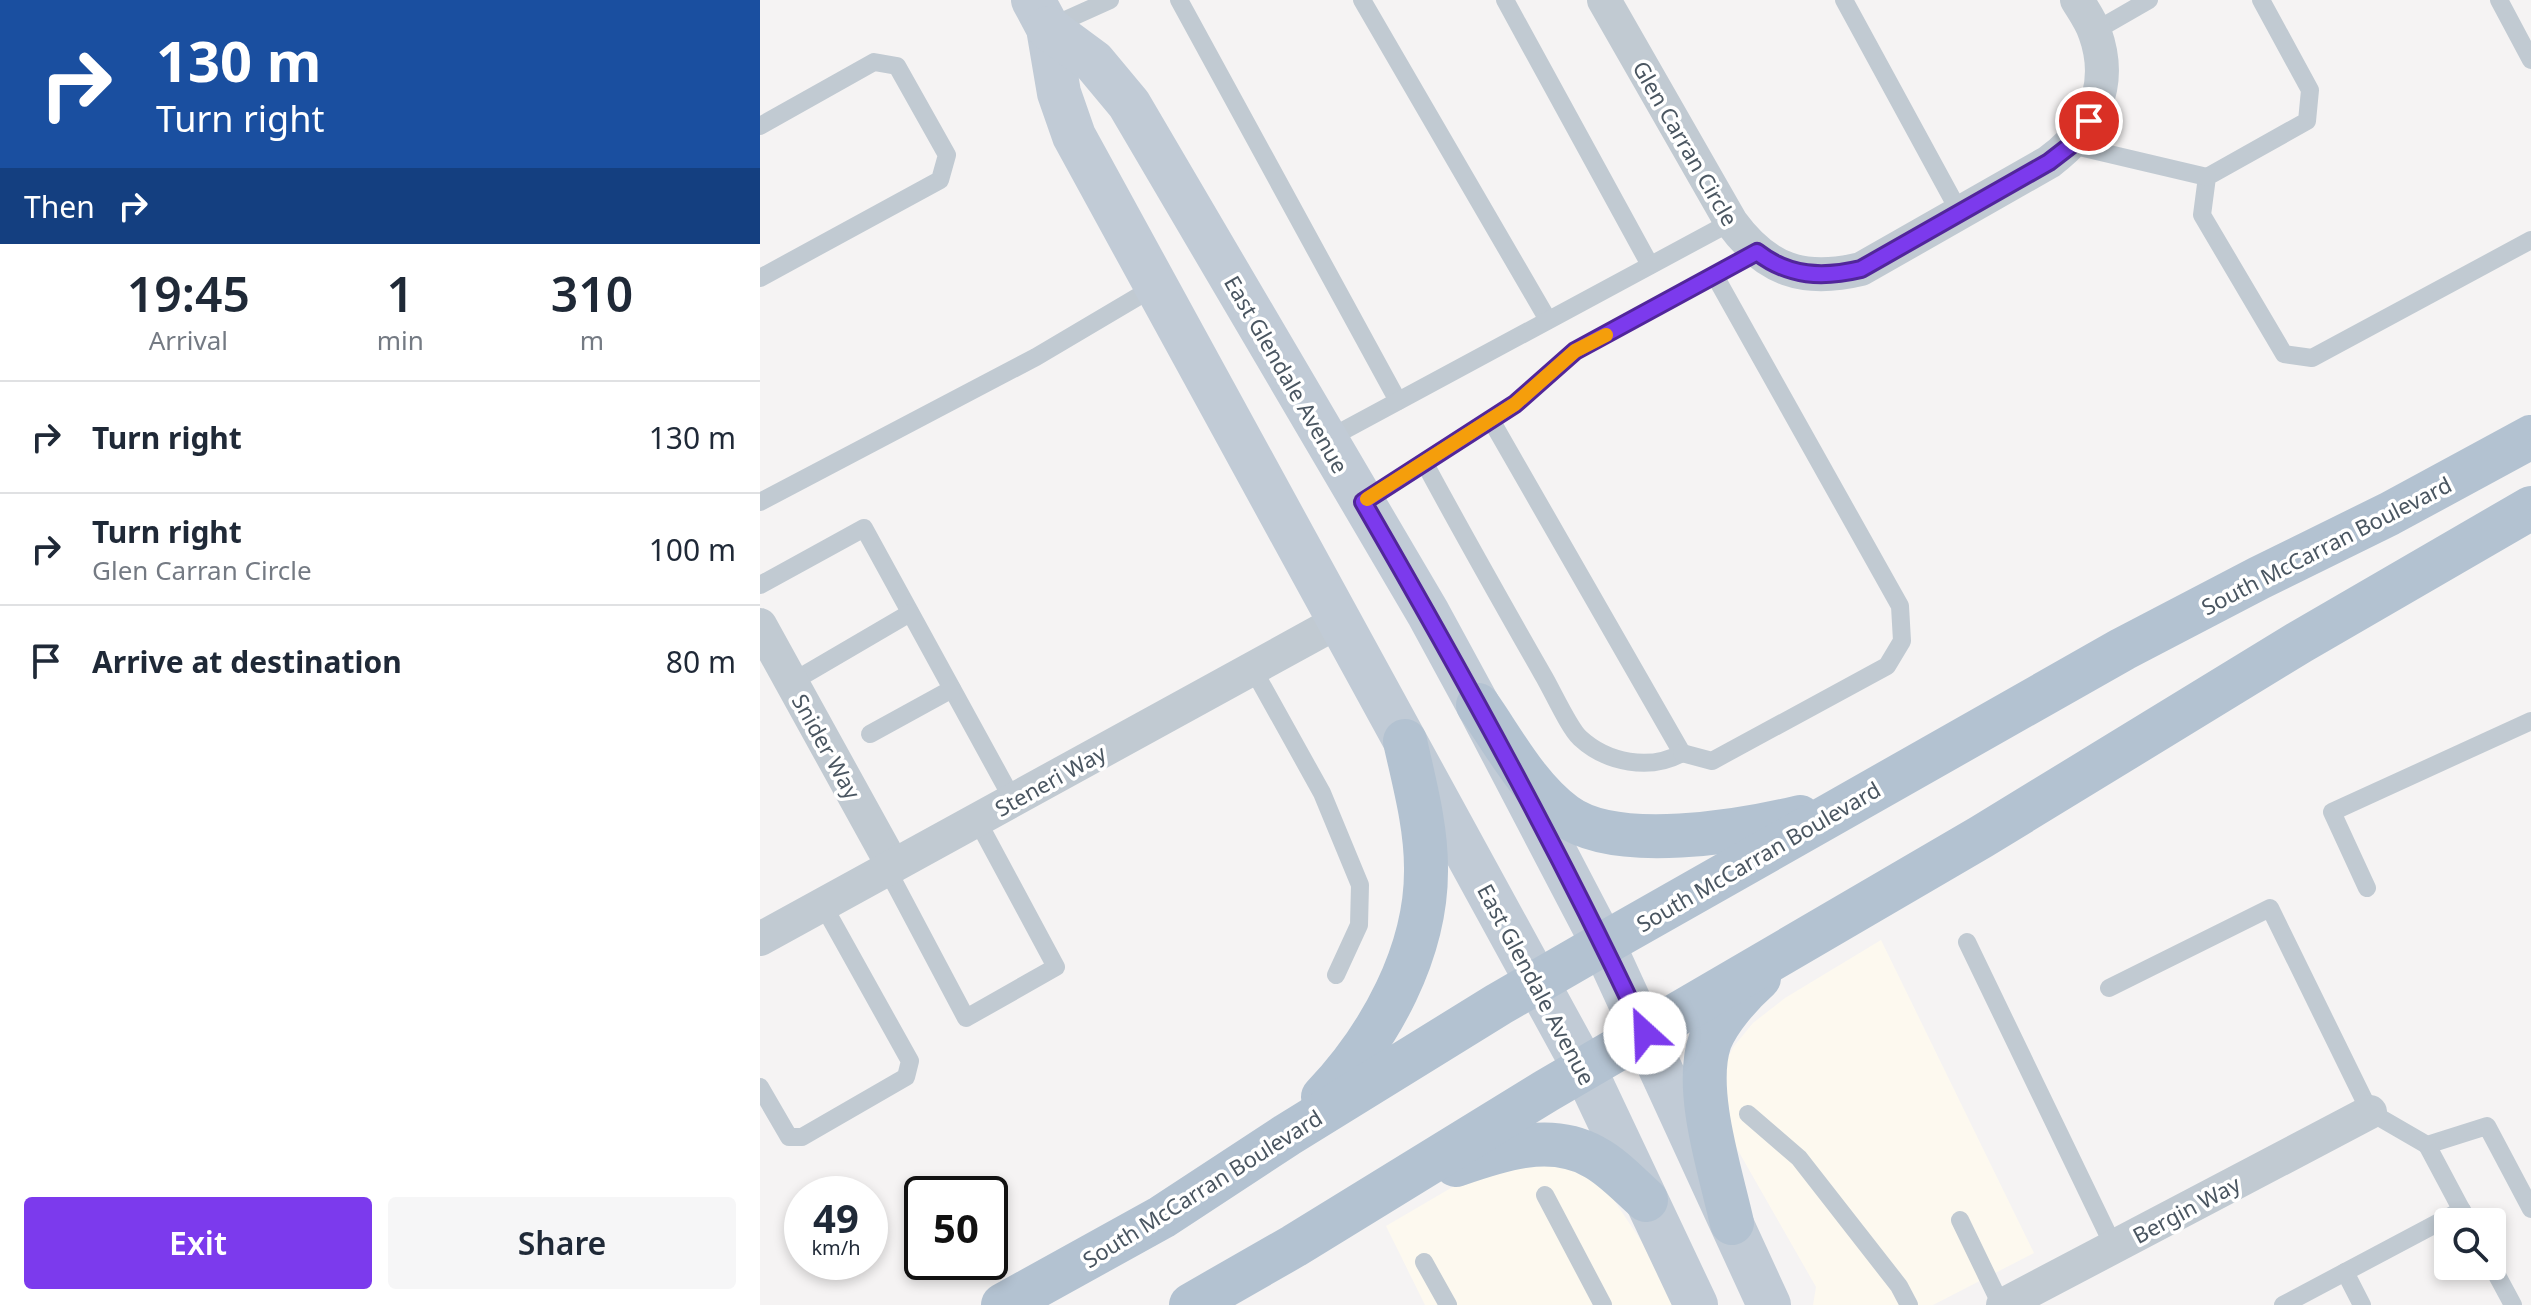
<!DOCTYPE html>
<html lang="en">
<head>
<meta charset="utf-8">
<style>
  body { margin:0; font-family:"Noto Sans",sans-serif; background:#f6f6f7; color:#1f2937; height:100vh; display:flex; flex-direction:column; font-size:30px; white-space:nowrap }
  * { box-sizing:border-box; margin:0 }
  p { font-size:26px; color:#747a83 }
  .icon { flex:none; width:44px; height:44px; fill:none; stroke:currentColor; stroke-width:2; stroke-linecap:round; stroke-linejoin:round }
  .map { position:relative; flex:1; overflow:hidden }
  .details { display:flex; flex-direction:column; background:#fff; width:760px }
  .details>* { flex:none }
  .top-card { background:#1a4fa0; color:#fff; overflow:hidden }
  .tools { position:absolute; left:1674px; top:1208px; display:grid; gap:16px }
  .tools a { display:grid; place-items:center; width:72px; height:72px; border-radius:8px; background:#fff; box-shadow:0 4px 12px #0003; font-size:40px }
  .speed { position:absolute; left:24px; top:1176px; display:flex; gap:16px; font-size:40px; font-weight:700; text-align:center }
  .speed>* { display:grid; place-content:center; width:104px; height:104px; border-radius:50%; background:#fff; box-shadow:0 4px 12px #0003; line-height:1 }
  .speed small { font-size:20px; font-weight:400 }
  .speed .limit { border:4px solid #111; border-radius:12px; background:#fff; color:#111 }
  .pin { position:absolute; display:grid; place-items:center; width:68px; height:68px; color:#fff; margin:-34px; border:4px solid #fff; border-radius:50%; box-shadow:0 2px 8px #0007 }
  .me { position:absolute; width:88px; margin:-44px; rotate:335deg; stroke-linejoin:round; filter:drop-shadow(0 0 6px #0008) }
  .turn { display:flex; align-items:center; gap:28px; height:168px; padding:0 24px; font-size:36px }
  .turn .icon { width:104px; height:104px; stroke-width:2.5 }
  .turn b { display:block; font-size:56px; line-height:68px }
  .then { display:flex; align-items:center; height:76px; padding:0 24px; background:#0003; gap:16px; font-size:30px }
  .eta { display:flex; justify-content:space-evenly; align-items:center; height:136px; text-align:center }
  .eta b { font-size:48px; font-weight:600; line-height:56px }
  .primary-button { display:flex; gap:16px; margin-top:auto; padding:16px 24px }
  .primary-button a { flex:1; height:92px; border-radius:8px; background:#7c3aed; color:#fff; font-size:32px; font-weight:600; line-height:92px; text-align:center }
  .primary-button a+a { background:#f6f6f7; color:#1f2937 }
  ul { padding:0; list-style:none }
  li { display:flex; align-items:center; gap:24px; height:112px; padding:0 24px; border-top:2px solid #e0e1e3 }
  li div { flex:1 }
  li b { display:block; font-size:30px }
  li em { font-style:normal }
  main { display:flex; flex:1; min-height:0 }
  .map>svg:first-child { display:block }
</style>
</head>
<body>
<main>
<section class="details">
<div class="top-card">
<div class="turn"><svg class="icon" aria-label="right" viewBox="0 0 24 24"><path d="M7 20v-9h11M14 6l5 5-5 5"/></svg><div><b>130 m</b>Turn right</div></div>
<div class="then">Then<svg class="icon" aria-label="right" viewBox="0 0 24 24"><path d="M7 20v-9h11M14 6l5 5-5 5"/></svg></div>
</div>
<div class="eta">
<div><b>19:45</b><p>Arrival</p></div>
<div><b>1</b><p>min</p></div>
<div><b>310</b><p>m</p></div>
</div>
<ul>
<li><svg class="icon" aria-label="right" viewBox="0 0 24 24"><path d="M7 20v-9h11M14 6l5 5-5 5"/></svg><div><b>Turn right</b></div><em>130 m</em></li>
<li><svg class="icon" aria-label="right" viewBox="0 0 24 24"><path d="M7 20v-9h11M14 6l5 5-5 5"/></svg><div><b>Turn right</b><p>Glen Carran Circle</p></div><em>100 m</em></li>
<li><svg class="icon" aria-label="arrive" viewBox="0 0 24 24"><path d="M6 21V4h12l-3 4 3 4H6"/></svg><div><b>Arrive at destination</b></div><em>80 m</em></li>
</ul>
<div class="primary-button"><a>Exit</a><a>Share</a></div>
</section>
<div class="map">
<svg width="1771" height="1305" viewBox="0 0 1771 1305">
  <rect width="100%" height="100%" fill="#f5f3f3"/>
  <g fill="#fdf9ef">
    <polygon points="1121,940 1274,1253 1173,1305 1053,1305 1056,1287 972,1140 964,1065 974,1046 993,1023 1025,998"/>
    <polygon points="799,1161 845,1187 882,1242 913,1305 665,1305 626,1226 708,1178"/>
  </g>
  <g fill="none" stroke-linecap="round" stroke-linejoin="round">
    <g stroke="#c1cad2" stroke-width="18">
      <polyline points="419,0 638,401"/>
      <polyline points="602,0 788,320"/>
      <polyline points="745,0 890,265"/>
      <polyline points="1084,0 1200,213"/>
      <polyline points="1501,0 1550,90 1547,121 1447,177 1442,215 1524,354 1552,358 1771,240"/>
      <polyline points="1739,0 1771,60"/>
      <polyline points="290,27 350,0"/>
      <polyline points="1335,31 1389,0"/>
      <polyline points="0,126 114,62 137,66 187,155 180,180 0,278"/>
      <polyline points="1311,145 1447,177"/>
      <polyline points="566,440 971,222"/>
      <path d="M 664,462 C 703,534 743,605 783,675 C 792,690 809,728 820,738 C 847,763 890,771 922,753 L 731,420"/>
      <polyline points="0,502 276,357 396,286"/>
      <polyline points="603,502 755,404 815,351 997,252"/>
      <polyline points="0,585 104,528 253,800"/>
      <polyline points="493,669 562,793 600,885 599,925 576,975"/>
      <polyline points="32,682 150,613"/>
      <polyline points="110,734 192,689"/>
      <polyline points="922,753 952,761 1127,666 1142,641 1140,606 955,276"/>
      <polyline points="127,869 206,1018 296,967 217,820"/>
      <polyline points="1607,888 1572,812 1771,721"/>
      <polyline points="1207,942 1354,1247"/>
      <polyline points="1349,988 1510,908 1610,1112 1667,1145 1727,1126 1771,1209"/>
      <polyline points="0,1087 29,1137 42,1137 146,1077 150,1061 63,905"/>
      <polyline points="988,1114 1039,1158 1139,1286 1149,1305"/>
      <polyline points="1667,1145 1708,1222"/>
      <polyline points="785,1195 843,1305"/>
      <polyline points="1200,1220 1241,1305"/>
      <polyline points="664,1262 688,1305"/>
      <polyline points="1732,1266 1753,1305"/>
      <polyline points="1585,1272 1602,1305"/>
      <polyline points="1523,1305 1702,1210"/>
    </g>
    <g stroke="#c1cad2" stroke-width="34">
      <path d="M 844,0 L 971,222 C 1006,270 1043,283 1101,269 L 1289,162 C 1332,130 1354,86 1335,33 C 1331,21 1323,10 1317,0"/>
      <polyline points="0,625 133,866"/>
      <polyline points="0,939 579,621"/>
      <polyline points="1243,1305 1610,1112"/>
    </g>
    <g stroke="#c1cbd6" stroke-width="44">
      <polyline points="273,0 288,28 299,93 314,136 824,1068 936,1305"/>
      <polyline points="288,28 334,62 369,104 668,613 718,705 843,944 1009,1305"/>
    </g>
    <g stroke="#b3c2d1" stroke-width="44">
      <path d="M 718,705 C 744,742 768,788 805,815 C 856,853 983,831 1040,817"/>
      <path d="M 563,1097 C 620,1037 667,952 666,868 C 666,825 654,782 645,741"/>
      <path d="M 696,1165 C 739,1150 790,1132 834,1157 C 853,1167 869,1185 886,1200"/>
      <path d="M 972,1223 C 961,1173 933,1090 950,1041 C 959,1019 981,994 999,978"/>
      <polyline points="243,1305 402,1217 527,1135 739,1004 843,944 1363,649 1499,578 1629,514 1771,437"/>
      <polyline points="431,1305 534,1246 786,1091 1221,837 1540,642 1771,508"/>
    </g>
  </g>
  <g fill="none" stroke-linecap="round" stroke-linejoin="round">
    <g stroke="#51269a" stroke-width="20">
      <path id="route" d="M 885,1033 C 800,851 703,675 603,502 L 755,404 L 815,351 L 997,252 C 1029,277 1063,278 1101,269 L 1289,162 L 1311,145 L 1329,121"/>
    </g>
    <use href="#route" stroke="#7c3aed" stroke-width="14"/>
    <polyline stroke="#f59e0b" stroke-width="14" points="607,499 755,404 815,351 846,335"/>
  </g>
  <g text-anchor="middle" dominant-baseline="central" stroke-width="7" stroke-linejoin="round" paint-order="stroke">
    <g font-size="22" fill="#4a5661" stroke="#fff">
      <text transform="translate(926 143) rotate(60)">Glen Carran Circle</text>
      <text transform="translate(527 374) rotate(60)">East Glendale Avenue</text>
      <text transform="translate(1566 545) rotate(-27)">South McCarran Boulevard</text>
      <text transform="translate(67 746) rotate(61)">Snider Way</text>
      <text transform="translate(290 780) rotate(-29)">Steneri Way</text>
      <text transform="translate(998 856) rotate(-30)">South McCarran Boulevard</text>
      <text transform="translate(777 984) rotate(62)">East Glendale Avenue</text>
      <text transform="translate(442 1188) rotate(-32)">South McCarran Boulevard</text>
      <text transform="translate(1426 1209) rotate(-28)">Bergin Way</text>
    </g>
  </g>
</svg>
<div class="tools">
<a><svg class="icon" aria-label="search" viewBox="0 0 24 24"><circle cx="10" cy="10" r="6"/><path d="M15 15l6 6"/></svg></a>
</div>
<div class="speed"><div>49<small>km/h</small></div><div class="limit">50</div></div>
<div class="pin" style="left:1329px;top:121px;background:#d93025"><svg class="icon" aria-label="arrive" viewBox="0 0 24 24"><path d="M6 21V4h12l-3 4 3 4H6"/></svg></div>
<svg class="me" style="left:885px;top:1033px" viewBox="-20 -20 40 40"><circle r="19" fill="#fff"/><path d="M0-13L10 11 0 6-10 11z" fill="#7c3aed"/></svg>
</div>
</main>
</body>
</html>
